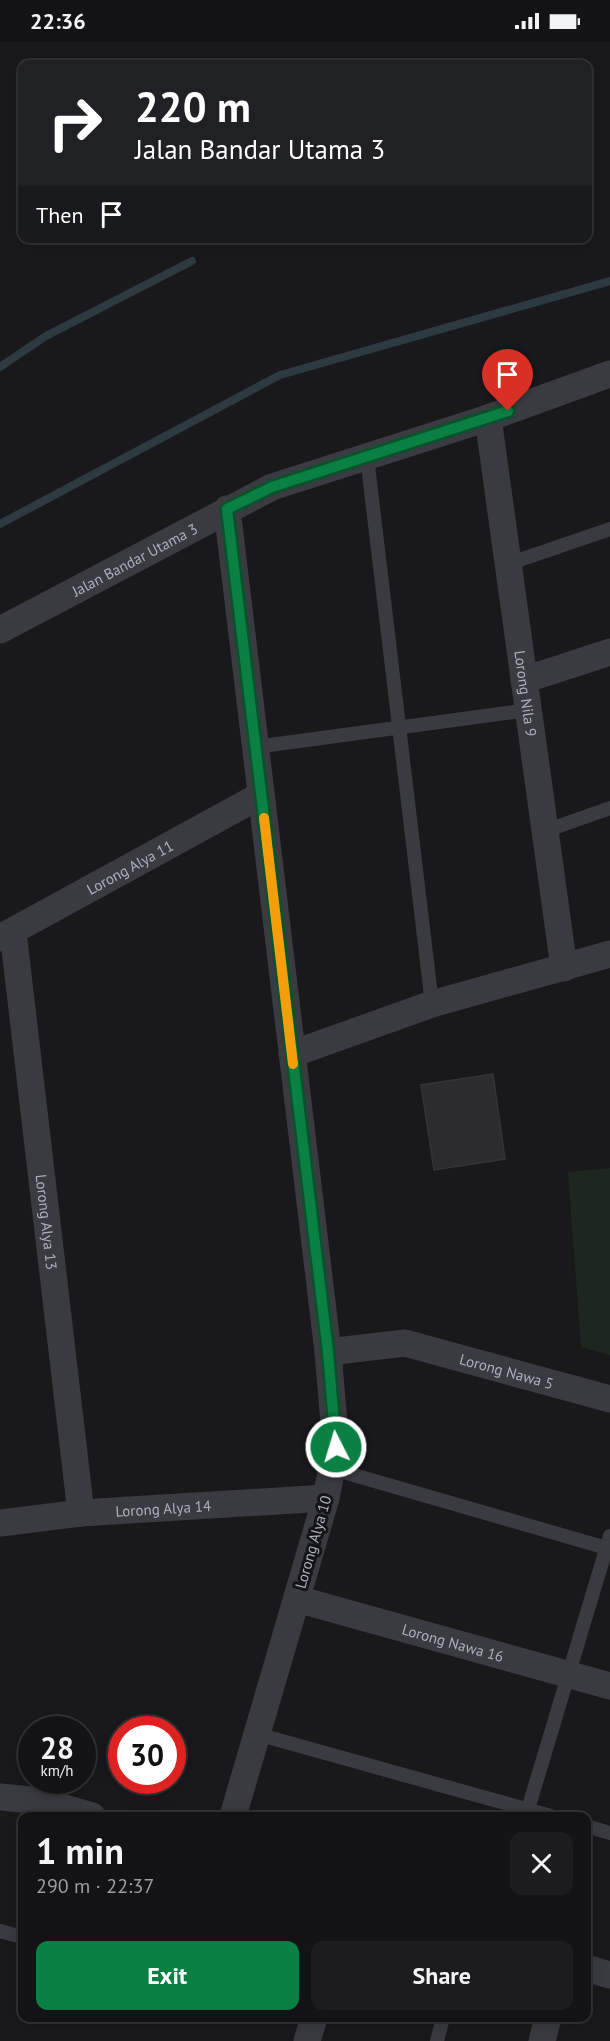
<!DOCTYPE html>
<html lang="en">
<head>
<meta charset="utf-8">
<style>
  body { margin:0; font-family:"PT Sans",sans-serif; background:#1c1c1e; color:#f1f3f6; height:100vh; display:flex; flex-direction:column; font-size:22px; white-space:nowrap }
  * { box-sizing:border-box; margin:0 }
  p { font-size:20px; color:#9d9ea0 }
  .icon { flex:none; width:33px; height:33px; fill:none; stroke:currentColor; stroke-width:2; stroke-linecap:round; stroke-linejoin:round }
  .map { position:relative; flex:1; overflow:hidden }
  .side { position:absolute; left:18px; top:1770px; width:573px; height:210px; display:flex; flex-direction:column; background:#131315; border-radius:12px; box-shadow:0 3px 15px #0003,0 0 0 2px #323234 }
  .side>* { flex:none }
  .banner { position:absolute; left:18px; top:18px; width:574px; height:183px; border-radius:12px; box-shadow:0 3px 15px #0003,0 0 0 2px #323234; background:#202124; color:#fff; overflow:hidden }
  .speed { position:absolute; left:18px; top:1674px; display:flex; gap:12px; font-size:30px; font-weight:700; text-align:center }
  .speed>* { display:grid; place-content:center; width:78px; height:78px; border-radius:50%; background:#131315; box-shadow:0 3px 15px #0003,0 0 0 2px #323234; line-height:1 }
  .speed small { font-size:15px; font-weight:400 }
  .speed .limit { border:9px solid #d22; background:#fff; color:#111 }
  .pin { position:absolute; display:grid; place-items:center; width:51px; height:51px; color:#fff; margin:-62px -26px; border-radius:50% 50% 50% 0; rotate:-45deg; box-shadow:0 0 6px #0007 }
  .pin .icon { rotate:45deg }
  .me { position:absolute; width:66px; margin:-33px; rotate:355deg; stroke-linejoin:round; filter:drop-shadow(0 0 4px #0008) }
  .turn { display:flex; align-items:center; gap:21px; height:126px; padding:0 18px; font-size:27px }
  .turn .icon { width:78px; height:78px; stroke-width:2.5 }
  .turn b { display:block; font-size:42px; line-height:51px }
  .then { display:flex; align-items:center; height:57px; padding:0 18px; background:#0003; gap:12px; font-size:22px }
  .round { display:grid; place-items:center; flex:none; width:63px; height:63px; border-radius:12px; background:#1c1c1e }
  .headline { display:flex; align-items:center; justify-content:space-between; height:102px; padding:0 18px }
  h1 { font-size:36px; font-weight:700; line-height:45px }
  .primary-button { display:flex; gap:12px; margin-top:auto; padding:12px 18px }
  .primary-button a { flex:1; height:69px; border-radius:12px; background:#0b8043; color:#fff; font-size:24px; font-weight:700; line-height:69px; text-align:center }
  .primary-button a+a { background:#1c1c1e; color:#f1f3f6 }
  .status { display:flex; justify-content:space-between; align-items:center; height:42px; padding:0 30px; background:#131315; direction:ltr }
  .status svg { height:16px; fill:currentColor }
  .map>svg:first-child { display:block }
</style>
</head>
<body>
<div class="status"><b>22:36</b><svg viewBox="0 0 49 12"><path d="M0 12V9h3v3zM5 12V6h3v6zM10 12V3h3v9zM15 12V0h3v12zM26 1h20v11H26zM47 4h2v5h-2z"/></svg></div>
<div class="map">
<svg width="610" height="1999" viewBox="0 0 610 1999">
  <rect width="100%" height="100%" fill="#19191c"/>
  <polygon fill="#1e271f" points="610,1126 610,1313 581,1305 568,1130"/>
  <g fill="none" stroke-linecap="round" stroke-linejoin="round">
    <g stroke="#2e3a41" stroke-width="8">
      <polyline points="0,325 46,294 192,219"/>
      <polyline points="0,482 280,333 610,239"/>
    </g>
  </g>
  <polygon fill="#2c2c30" stroke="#333338" stroke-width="1.5" points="493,1032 505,1117 434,1128 421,1043"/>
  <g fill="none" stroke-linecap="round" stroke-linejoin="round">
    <g stroke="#3a3b41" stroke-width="14">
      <polyline points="367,415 432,962"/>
      <polyline points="508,522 610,487"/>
      <polyline points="255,705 528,668"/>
      <polyline points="545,789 610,766"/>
      <polyline points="333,1427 610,1507"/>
      <polyline points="257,1692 551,1774"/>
      <polyline points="526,1774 610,1494"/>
      <polyline points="586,1784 610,1791"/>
      <polyline points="0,1889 22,1895"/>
      <polyline points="437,1999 443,1976"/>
    </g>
    <g stroke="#3a3b41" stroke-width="27">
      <path id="s1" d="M 488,376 L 564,926"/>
      <polyline points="227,467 328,1310 336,1405 326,1456 233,1774"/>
      <path id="s2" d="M 0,588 L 272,445 L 488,376 L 610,332"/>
      <polyline points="524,638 610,610"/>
      <path id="s3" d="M 13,890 L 81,1471"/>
      <path id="s4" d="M 0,896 L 261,753"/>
      <polyline points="292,1012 432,962 610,912"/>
      <path id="s5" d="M 328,1310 L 405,1301 L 610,1357"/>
      <path id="s6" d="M 0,1481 L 81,1471 L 326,1456"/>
      <path id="s7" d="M 297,1557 L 610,1644"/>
      <polyline points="0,1755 41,1759 92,1774"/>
      <polyline points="586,1926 610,1933"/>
      <polyline points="307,1999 314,1976"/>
      <polyline points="542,1999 548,1976"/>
    </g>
  </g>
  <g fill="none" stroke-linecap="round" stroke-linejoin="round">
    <g stroke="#07532c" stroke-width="15">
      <polyline id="route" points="336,1405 328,1310 227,467 272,445 508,369"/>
    </g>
    <use href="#route" stroke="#0b8043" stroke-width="10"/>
    <polyline stroke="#f59e0b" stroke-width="10" points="264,776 293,1022"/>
  </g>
  <g text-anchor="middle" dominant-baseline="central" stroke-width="6" stroke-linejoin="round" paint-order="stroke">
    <g font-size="15" fill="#abb1bc" stroke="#141417">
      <text stroke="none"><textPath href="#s2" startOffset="152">Jalan Bandar Utama 3</textPath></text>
      <text stroke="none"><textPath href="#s1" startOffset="278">Lorong Nila 9</textPath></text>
      <text stroke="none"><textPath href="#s4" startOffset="148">Lorong Alya 11</textPath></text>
      <text stroke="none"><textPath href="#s3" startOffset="292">Lorong Alya 13</textPath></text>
      <text stroke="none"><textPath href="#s5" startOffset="183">Lorong Nawa 5</textPath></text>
      <text stroke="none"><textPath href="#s6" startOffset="164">Lorong Alya 14</textPath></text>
      <text transform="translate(313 1500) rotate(-74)">Lorong Alya 10</text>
      <text stroke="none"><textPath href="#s7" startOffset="162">Lorong Nawa 16</textPath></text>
    </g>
  </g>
</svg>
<div class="speed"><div>28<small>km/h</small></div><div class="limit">30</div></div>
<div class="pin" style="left:508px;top:369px;background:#d93025"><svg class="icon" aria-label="arrive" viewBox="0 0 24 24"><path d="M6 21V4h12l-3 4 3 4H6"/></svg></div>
<svg class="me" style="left:336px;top:1405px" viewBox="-20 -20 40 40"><circle r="17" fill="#0b8043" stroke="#fff" stroke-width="3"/><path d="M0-11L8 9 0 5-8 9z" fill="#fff"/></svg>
<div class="banner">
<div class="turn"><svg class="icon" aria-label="right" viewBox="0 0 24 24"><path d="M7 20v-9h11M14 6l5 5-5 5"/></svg><div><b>220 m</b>Jalan Bandar Utama 3</div></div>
<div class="then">Then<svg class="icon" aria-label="arrive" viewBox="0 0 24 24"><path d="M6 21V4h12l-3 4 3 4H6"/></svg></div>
</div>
<section class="side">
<div class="headline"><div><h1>1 min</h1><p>290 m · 22:37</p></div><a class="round"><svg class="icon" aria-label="close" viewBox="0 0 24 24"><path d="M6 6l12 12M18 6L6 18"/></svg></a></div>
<div class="primary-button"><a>Exit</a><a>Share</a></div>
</section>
</div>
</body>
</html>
